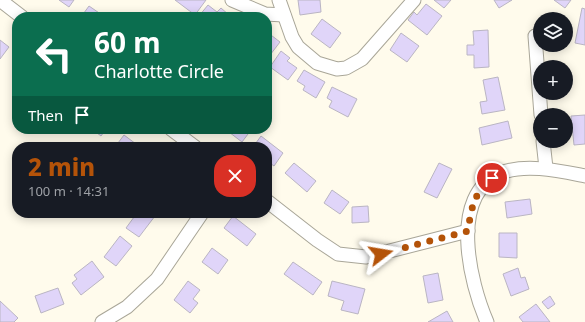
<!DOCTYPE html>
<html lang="en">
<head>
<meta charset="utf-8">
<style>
  body { margin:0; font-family:"Noto Sans",sans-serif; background:#20242c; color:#f1f3f6; height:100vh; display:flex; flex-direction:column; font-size:15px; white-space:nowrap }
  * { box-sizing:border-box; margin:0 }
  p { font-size:13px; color:#9ea1a6 }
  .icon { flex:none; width:22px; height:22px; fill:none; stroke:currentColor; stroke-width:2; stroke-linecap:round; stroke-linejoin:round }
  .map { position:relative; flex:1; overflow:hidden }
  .panel { position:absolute; left:12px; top:142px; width:260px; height:76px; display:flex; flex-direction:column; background:#171b24; border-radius:16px; box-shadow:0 2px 10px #0003 }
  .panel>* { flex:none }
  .top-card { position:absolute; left:12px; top:12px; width:260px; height:122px; border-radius:16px; box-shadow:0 2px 10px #0003; background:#0b6e4f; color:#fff; overflow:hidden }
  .controls { position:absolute; left:533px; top:12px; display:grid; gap:8px }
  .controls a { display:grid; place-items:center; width:40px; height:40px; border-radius:50%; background:#171b24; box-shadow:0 2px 10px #0003; font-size:20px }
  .pin { position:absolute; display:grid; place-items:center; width:34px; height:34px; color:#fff; margin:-17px; border:2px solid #fff; border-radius:50%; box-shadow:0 1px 4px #0007 }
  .me { position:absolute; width:44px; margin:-22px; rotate:76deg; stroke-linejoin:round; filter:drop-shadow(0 0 3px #0008) }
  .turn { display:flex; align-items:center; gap:14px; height:84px; padding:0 16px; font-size:18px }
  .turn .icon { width:52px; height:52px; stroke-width:2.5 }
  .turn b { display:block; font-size:28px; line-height:34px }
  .then { display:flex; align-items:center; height:38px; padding:0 16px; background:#0003; gap:8px; font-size:15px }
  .round { display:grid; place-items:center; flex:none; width:42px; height:42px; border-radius:16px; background:#20242c }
  .headline { display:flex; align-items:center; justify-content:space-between; height:68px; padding:0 16px }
  h1 { font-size:24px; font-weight:800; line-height:30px; color:#b45309 }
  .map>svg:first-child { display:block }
</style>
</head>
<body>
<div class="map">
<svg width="585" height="322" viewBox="0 0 585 322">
  <rect width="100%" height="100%" fill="#fffbec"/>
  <g fill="#e0d5f9" stroke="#bab5c3">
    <polygon points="59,0 74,0 69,7"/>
    <polygon points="175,0 206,0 195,15"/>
    <polygon points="298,0 320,0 321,12 300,15"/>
    <polygon points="434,0 451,0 444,8"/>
    <polygon points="494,0 512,0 499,8"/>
    <polygon points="554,0 571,0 565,8"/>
    <polygon points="426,4 442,16 427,35 408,20 414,12 417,15"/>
    <polygon points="208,5 217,12 221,8 229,15 227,17 201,17 199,16"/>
    <polygon points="89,6 105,17 81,17"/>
    <polygon points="582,8 585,9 585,45 575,43"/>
    <polygon points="322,19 341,33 330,48 311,34"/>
    <polygon points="488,30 489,67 474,68 474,55 467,55 467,45 474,45 473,31"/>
    <polygon points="267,32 280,42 267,59"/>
    <polygon points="401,33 419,46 407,62 390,50"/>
    <polygon points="0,40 9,47 0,59"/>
    <polygon points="281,51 290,58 287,61 297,68 288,80 270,67"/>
    <polygon points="304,70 325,82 316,98 303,90 305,86 297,81"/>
    <polygon points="498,77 505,110 482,114 480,102 487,101 483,80"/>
    <polygon points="332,87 357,99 348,117 329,107 332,101 327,98"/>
    <polygon points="585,115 585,144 574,145 571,116"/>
    <polygon points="508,121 512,138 482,145 479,128"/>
    <polygon points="92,129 106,129 101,136"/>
    <polygon points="225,129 250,129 251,130 242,142"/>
    <polygon points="124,135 140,147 115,147"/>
    <polygon points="261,136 283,153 274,166 267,161 267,147 253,147"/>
    <polygon points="294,163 316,181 307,192 285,173"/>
    <polygon points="439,163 452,169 437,198 424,192"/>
    <polygon points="332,190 349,202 340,214 324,203"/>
    <polygon points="530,199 532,214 507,218 505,202"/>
    <polygon points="368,206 369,222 352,223 352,207"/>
    <polygon points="137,213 151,213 155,216 139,237 126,228"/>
    <polygon points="233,216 256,234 247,246 224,228"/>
    <polygon points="499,233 517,233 517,258 499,257"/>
    <polygon points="120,236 132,246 116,266 104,257"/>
    <polygon points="212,248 228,260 218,274 202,262"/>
    <polygon points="92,261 104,277 81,295 72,283 77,279 74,275"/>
    <polygon points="293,262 322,282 313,295 284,274"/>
    <polygon points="518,268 521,278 525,277 529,289 511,296 503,274"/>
    <polygon points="438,273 443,300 428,303 423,276"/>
    <polygon points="188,281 200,290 193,299 198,303 190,313 174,300"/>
    <polygon points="332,281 365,289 358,314 341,310 344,301 328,296"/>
    <polygon points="58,288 64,304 41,313 35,296"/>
    <polygon points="550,296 555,304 548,309 542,302"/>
    <polygon points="0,301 18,318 14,322 0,322"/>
    <polygon points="536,304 550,322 523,322 519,317"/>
    <polygon points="447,311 453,322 428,322"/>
  </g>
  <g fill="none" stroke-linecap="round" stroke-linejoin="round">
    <g stroke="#a9a698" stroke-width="15">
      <g id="street">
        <polyline points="0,0 22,17"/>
        <polyline points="232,0 265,14 284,15"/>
        <polyline points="279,0 292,37 298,47 317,63 337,69 346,68 362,59 414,0"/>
        <polyline points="535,36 541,115"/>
        <polyline points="171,129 195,147"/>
        <polyline points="543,141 546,168"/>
        <polyline points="267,201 317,240 338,254 366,257 468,231"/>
        <polyline points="102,322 127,307 157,279 202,213"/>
        <path d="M 487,322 C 470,283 448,195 501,173 C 526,163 560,171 585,176"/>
      </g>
    </g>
    <use href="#street" stroke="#fff" stroke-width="13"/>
  </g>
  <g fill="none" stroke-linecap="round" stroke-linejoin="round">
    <path stroke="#b45309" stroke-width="7" stroke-dasharray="0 12.6" d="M 381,254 L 468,231 C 471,209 474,192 492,178"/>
  </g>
</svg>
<div class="controls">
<a><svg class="icon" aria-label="layers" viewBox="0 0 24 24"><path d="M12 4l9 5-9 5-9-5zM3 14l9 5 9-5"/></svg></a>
<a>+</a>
<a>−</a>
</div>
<div class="pin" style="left:492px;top:178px;background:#d93025"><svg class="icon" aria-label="arrive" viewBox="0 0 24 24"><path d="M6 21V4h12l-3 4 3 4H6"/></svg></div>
<svg class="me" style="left:381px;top:254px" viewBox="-20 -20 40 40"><path d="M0-17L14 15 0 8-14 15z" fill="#b45309" stroke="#fff" stroke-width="4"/></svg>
<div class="top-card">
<div class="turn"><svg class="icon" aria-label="left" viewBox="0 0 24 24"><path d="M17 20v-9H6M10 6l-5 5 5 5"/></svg><div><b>60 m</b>Charlotte Circle</div></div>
<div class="then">Then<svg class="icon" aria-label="arrive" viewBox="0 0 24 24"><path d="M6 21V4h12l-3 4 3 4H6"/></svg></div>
</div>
<section class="panel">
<div class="headline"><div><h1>2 min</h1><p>100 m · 14:31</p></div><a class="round" style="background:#d93025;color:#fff"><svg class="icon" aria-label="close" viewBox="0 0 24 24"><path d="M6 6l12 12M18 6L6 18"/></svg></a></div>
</section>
</div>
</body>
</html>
